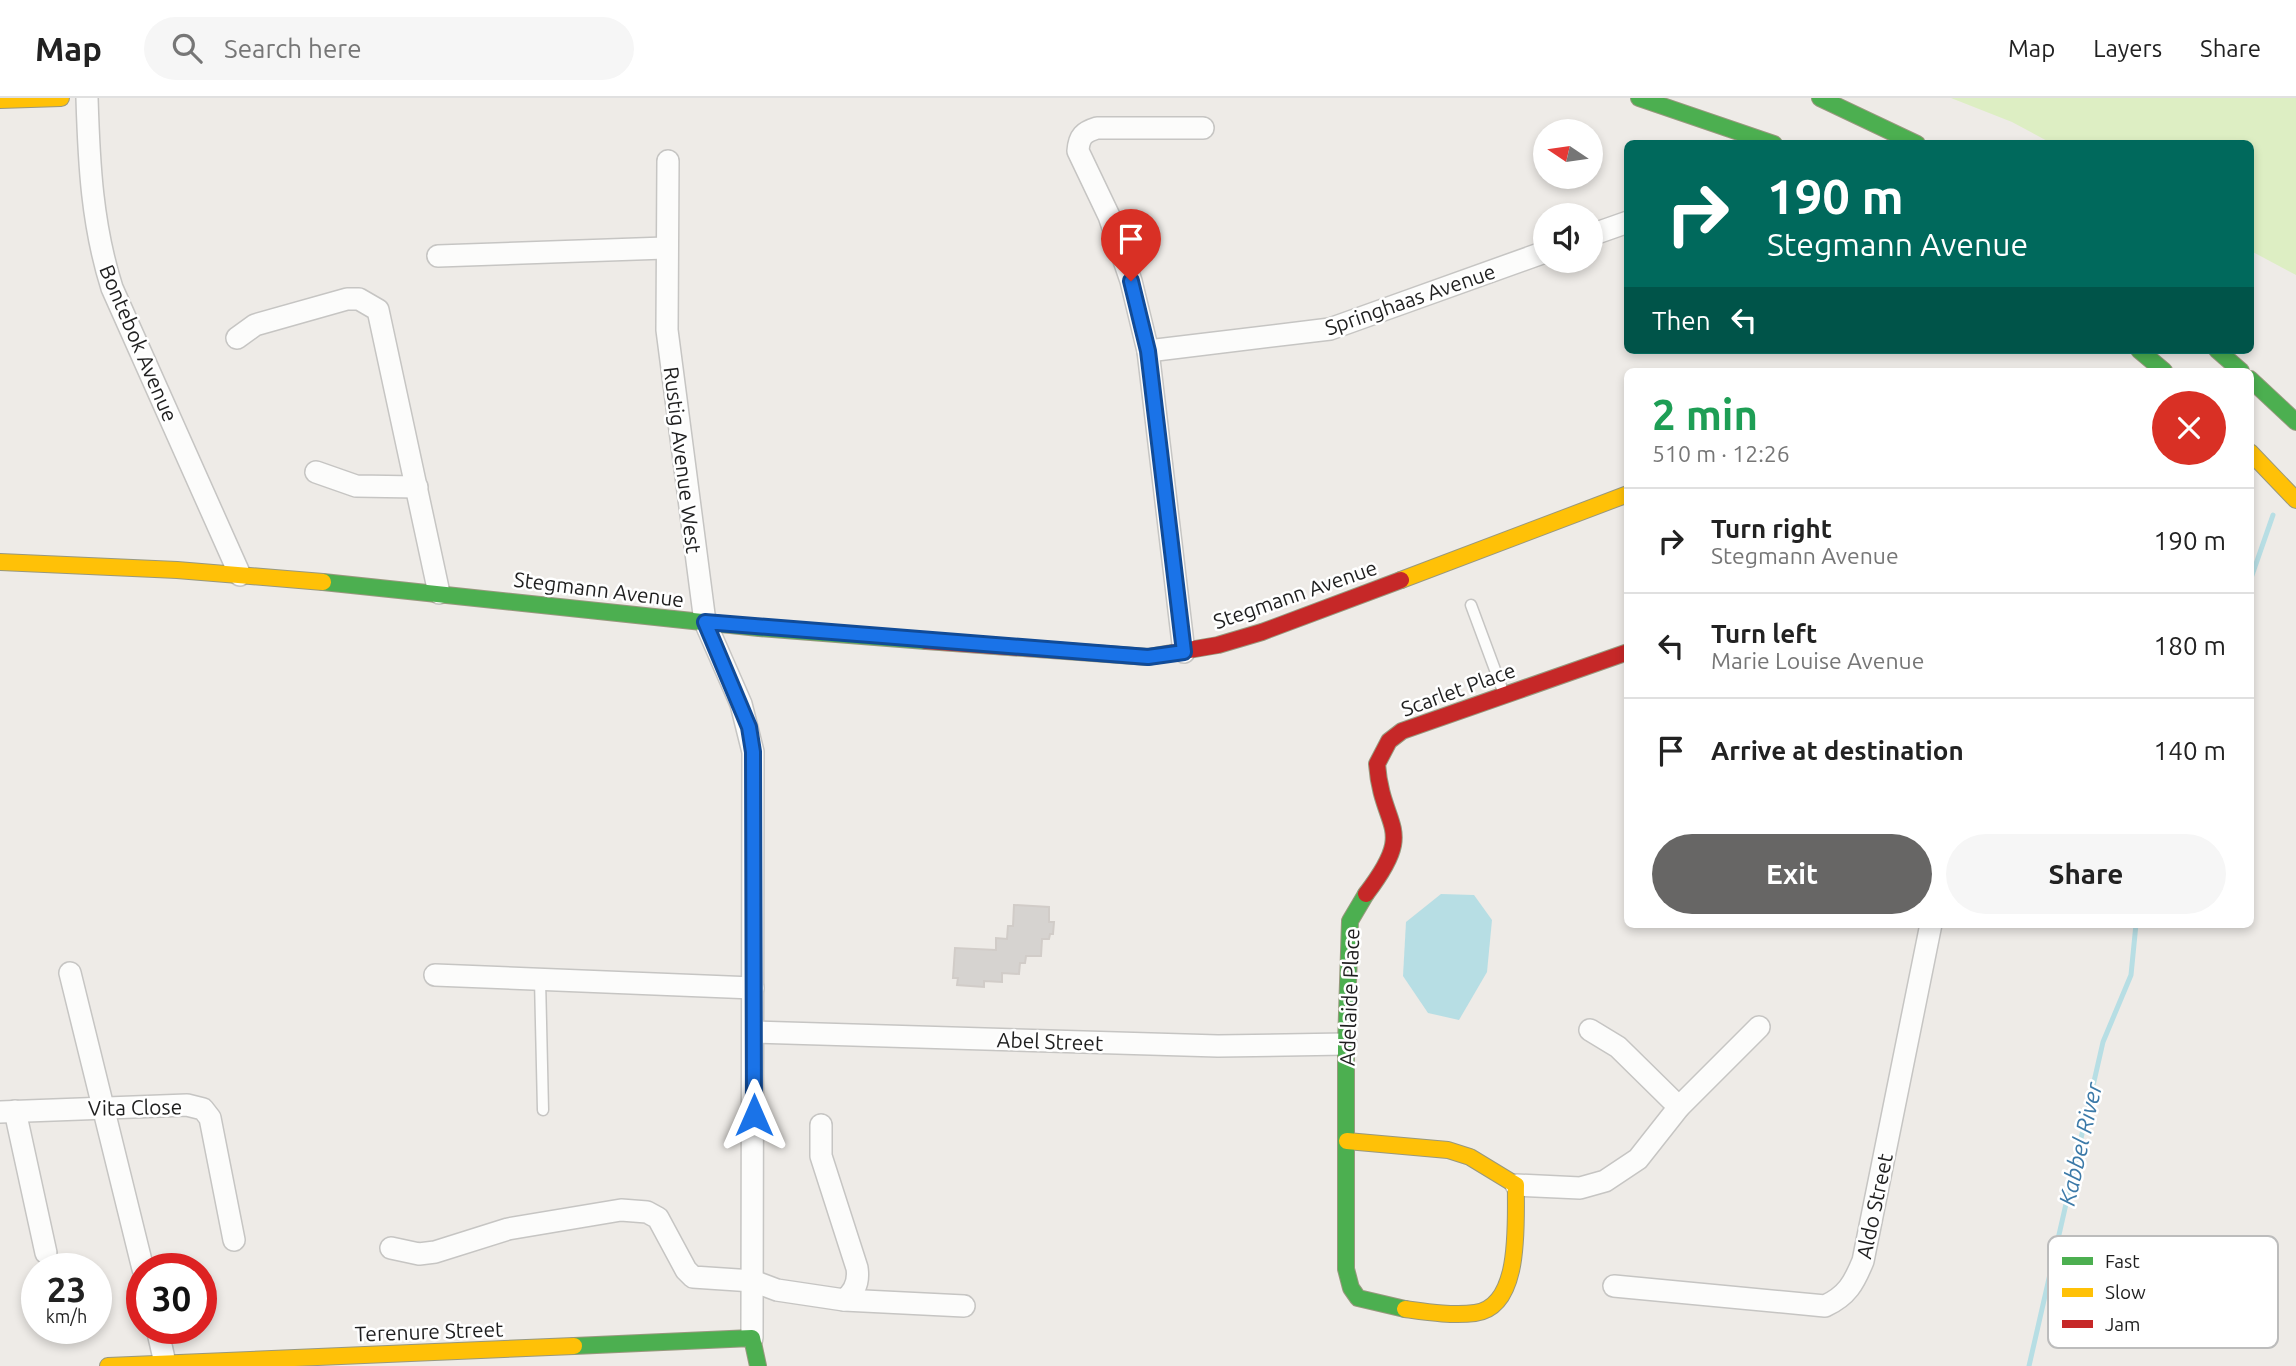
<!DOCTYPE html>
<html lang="en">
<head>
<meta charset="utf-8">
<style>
  body { margin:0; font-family:Ubuntu,sans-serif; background:#f6f6f6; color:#222; height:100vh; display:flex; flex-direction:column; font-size:26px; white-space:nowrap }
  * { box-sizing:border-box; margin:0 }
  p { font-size:23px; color:#767676 }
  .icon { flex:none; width:38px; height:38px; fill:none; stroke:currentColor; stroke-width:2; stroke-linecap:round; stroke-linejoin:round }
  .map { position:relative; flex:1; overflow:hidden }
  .side { position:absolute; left:1624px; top:270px; width:630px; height:560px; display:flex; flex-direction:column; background:#fff; border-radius:10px; box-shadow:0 4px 10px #0003 }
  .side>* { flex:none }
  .banner { position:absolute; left:1624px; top:42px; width:630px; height:214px; border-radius:10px; box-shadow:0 4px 10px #0003; background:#00695c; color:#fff; overflow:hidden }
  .needle { width:46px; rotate:283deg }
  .buttons { position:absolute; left:1533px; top:21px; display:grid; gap:14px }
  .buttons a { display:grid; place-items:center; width:70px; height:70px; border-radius:50%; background:#fff; box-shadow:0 4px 10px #0003; font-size:35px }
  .speed { position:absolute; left:21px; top:1155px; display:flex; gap:14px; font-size:35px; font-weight:700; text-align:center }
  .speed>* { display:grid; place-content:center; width:91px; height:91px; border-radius:50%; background:#fff; box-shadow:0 4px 10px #0003; line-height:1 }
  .speed small { font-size:18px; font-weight:400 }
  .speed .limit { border:10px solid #d22; background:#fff; color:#111 }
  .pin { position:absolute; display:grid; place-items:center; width:60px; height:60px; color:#fff; margin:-72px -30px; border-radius:50% 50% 50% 0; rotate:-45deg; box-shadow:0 0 7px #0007 }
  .pin .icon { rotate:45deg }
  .me { position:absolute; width:77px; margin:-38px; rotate:0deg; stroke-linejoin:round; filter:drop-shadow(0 0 5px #0008) }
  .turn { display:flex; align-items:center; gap:24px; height:147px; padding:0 28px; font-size:32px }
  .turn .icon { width:91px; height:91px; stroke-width:2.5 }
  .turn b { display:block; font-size:49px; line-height:60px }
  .then { display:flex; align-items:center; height:66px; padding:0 28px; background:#0003; gap:14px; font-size:26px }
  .round { display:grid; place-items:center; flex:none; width:74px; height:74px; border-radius:37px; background:#f6f6f6 }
  .overview { display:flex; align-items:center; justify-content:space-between; height:119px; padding:0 28px }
  h1 { font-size:42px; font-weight:700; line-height:52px; color:#1e9e55 }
  .action { display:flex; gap:14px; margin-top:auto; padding:14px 28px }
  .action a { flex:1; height:80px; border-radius:42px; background:#676665; color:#fff; font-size:28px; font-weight:700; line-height:80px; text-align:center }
  .action a+a { background:#f6f6f6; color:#222 }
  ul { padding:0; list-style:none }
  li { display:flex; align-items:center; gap:21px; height:105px; padding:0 28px; border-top:2px solid #e0e0e0 }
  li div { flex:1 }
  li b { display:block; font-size:26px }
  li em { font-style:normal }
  header { display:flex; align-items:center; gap:42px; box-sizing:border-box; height:98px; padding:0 35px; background:#fff; border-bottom:2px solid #e0e0e0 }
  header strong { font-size:33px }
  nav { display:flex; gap:38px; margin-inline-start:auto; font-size:24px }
  .search { width:490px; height:63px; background:#f6f6f6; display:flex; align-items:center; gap:18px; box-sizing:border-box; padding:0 24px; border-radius:38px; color:#767676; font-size:26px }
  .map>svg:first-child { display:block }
</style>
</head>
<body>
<header>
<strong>Map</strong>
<div class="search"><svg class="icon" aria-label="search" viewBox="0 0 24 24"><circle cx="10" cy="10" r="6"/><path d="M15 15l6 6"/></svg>Search here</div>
<nav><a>Map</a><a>Layers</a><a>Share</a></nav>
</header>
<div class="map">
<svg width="2296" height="1268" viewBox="0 0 2296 1268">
  <rect width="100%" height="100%" fill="#eeebe7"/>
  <polygon fill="#ddeec3" points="1951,0 2296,0 2296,177 2251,153 2250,46 2051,45 2012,24"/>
  <polygon fill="#b7dee4" points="1441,796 1474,797 1492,822 1487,874 1459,922 1428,915 1403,878 1406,824"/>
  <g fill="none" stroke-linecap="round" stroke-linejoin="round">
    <g stroke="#b7dee4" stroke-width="5">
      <polyline points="2250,483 2273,417"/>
      <polyline points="2029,1268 2103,944 2131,877 2136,826"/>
    </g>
  </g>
  <polygon fill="#d6d3d0" stroke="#d1ccc8" stroke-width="2" points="1014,807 1049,809 1049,824 1054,824 1053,836 1050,836 1049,841 1042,841 1041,858 1026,858 1025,865 1020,865 1019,876 1002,875 1002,884 984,883 984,889 957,887 958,880 953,880 955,850 996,852 996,840 1007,841 1008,828 1013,828"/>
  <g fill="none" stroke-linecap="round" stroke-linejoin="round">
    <g stroke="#c6c5c3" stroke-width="13">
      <g id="lane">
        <polyline points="1471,507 1504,596"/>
        <polyline points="540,881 543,1012"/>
      </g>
    </g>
    <g stroke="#c6c5c3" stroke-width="24">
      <g id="street">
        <path d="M 87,0 C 89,66 92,127 112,190 L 240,477"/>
        <polyline points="668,63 667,232 705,524 741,606 753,654 752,1240"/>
        <polyline points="1591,137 1628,124"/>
        <polyline points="438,158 665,150"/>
        <polyline points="237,240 255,227 347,201 359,201 378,212 439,495"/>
        <polyline points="1148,253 1330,231 1545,154"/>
        <polyline points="316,374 356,388 417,389"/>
        <path d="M 1184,554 L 1148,253 L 1131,183 L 1109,118 L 1078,53 C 1079,38 1084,34 1097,30 L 1203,30"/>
        <polyline points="70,875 143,1171"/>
        <polyline points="435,877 753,890"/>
        <polyline points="1590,932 1618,949 1679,1009"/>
        <polyline points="754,934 1218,948 1346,946"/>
        <polyline points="15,1013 46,1155"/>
        <polyline points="0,1014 187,1007 203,1011 210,1020 234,1142"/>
        <polyline points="1516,1087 1580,1090 1605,1083 1638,1061 1679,1009 1759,929"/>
        <path d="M 391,1150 L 419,1156 L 435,1154 L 508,1131 L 621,1112 L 647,1114 L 658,1120 L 686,1172 L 693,1179 L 753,1183 L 777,1192 L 844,1202 C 855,1194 859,1183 857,1170 L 821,1058 L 821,1027"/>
        <path d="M 1614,1188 L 1825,1208 C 1847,1198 1854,1185 1863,1163 L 1931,826"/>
        <polyline points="844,1202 964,1208"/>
        <polyline points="157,1230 165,1265"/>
      </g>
    </g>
    <g stroke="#98987e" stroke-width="18">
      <g id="fast">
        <polyline points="1639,0 1774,46"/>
        <polyline points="1820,0 1917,46"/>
        <polyline points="2139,252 2164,273"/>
        <polyline points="2217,252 2241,273"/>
        <polyline points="2250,281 2296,324"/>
        <polyline points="323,484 759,530 926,543"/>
        <polyline points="1366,796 1350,823 1346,946 1346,1171 1351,1190 1358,1200 1405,1211"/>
        <polyline points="574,1248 752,1240 758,1268"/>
      </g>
    </g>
    <g stroke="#98987e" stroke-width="18">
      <g id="slow">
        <polyline points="0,2 61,0"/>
        <polyline points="2250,354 2296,402"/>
        <polyline points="0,464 177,472 323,484"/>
        <polyline points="1401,482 1628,396"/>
        <path d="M 1347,1043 L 1448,1052 L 1470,1059 L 1516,1087 C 1515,1121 1523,1209 1475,1215 C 1453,1218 1427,1214 1405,1211"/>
        <polyline points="108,1268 574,1248"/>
      </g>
    </g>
    <g stroke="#98987e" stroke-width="18">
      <g id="jam">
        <polyline points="926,543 1148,559 1218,547 1262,534 1401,482"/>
        <path d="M 1366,796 C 1418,728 1382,733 1377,666 L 1389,643 L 1402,633 L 1628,554"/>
      </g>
    </g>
    <use href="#lane" stroke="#fcfcfb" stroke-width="10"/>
    <use href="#street" stroke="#fcfcfb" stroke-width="21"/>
    <use href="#fast" stroke="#4caf50" stroke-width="16"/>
    <use href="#slow" stroke="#ffc107" stroke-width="16"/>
    <use href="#jam" stroke="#c62828" stroke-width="16"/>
  </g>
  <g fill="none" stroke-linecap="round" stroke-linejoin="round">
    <g stroke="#114b97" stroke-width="18">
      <polyline id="route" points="754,1017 753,654 749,629 705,524 1148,559 1184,554 1148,253 1131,183"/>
    </g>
    <use href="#route" stroke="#1a73e8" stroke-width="12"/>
  </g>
  <g text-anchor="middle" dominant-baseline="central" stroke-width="5" stroke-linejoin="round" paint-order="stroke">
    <g font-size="21" fill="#1f1f1f" stroke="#fff">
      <text transform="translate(1410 201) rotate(-19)">Springhaas Avenue</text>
      <text transform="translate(139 245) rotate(67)">Bontebok Avenue</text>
      <text transform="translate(683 362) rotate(83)">Rustig Avenue West</text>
      <text transform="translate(599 491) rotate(7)">Stegmann Avenue</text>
      <text transform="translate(1295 496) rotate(-19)">Stegmann Avenue</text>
      <text transform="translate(1458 591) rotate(-20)">Scarlet Place</text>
      <text transform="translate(1349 899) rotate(-88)">Adelaide Place</text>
      <text transform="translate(1050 943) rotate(2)">Abel Street</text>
      <text transform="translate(135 1009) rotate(-1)">Vita Close</text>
      <text transform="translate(1874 1108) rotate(-78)">Aldo Street</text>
      <text transform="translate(429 1233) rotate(-2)">Terenure Street</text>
    </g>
    <g font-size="23" font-style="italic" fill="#3c7aa8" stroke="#fff">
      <text transform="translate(2080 1046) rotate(-77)">Kabbel River</text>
    </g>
  </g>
  <rect x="2048" y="1138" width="230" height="112" rx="10" fill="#fff" stroke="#bcbcbc" stroke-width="2"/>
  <rect x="2062" y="1159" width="31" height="8" fill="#4caf50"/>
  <rect x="2062" y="1190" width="31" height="9" fill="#ffc107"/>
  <rect x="2062" y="1222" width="31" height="8" fill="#c62828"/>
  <g font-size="19" fill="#1f1f1f">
    <text x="2105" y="1170">Fast</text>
    <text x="2105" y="1201">Slow</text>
    <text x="2105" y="1233">Jam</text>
  </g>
</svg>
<div class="buttons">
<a><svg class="needle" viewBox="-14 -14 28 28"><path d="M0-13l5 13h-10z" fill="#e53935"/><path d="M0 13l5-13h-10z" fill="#767676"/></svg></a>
<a><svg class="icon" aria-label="sound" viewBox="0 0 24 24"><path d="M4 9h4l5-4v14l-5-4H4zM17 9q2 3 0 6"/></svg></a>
</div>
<div class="speed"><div>23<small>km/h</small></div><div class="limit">30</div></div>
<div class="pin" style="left:1131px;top:183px;background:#d93025"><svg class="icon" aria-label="arrive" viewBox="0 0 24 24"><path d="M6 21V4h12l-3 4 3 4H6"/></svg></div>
<svg class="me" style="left:754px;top:1017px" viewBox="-20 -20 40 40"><path d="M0-17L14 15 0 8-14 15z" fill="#1a73e8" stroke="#fff" stroke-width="4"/></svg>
<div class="banner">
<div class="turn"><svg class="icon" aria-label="right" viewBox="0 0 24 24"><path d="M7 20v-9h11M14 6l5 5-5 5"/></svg><div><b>190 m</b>Stegmann Avenue</div></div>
<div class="then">Then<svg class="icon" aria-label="left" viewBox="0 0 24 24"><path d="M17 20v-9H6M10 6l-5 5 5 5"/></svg></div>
</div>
<section class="side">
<div class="overview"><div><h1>2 min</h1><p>510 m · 12:26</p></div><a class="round" style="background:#d93025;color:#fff"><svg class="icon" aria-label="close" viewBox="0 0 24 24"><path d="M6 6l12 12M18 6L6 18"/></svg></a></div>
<ul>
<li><svg class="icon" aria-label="right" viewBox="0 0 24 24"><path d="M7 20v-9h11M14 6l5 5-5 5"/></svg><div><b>Turn right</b><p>Stegmann Avenue</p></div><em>190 m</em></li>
<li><svg class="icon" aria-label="left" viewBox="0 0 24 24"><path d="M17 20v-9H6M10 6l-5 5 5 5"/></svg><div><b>Turn left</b><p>Marie Louise Avenue</p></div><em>180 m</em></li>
<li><svg class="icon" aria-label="arrive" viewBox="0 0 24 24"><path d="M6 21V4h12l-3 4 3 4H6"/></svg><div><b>Arrive at destination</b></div><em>140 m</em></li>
</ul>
<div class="action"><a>Exit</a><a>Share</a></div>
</section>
</div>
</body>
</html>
